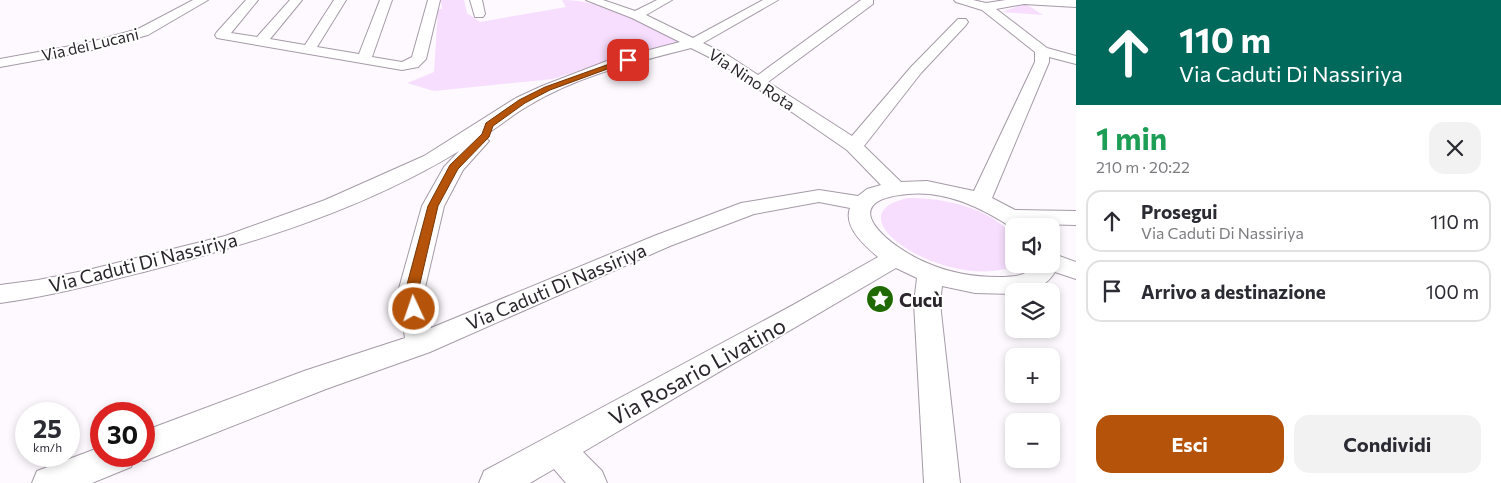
<!DOCTYPE html>
<html lang="it">
<head>
<meta charset="utf-8">
<style>
  body { margin:0; font-family:Commissioner,sans-serif; background:#f2f2f3; color:#2b2b33; height:100vh; display:flex; flex-direction:column; font-size:19px; white-space:nowrap }
  * { box-sizing:border-box; margin:0 }
  p { font-size:16px; color:#7c7c81 }
  .icon { flex:none; width:28px; height:28px; fill:none; stroke:currentColor; stroke-width:2; stroke-linecap:round; stroke-linejoin:round }
  .map { position:relative; flex:1; overflow:hidden }
  .drawer { display:flex; flex-direction:column; background:#fff; width:425px }
  .drawer>* { flex:none }
  .guide { background:#00695c; color:#fff; overflow:hidden }
  .controls { position:absolute; left:1005px; top:218px; display:grid; gap:10px }
  .controls a { display:grid; place-items:center; width:55px; height:55px; border-radius:10px; background:#fff; box-shadow:0 2px 8px #0003; font-size:25px }
  .speed { position:absolute; left:15px; top:402px; display:flex; gap:10px; font-size:25px; font-weight:700; text-align:center }
  .speed>* { display:grid; place-content:center; width:65px; height:65px; border-radius:50%; background:#fff; box-shadow:0 2px 8px #0003; line-height:1 }
  .speed small { font-size:12px; font-weight:400 }
  .speed .limit { border:8px solid #d22; background:#fff; color:#111 }
  .pin { position:absolute; display:grid; place-items:center; width:42px; height:42px; color:#fff; margin:-21px; border-radius:10px; box-shadow:0 2px 8px #0006 }
  .me { position:absolute; width:55px; margin:-28px; rotate:357deg; stroke-linejoin:round; filter:drop-shadow(0 0 4px #0008) }
  .turn { display:flex; align-items:center; gap:18px; height:105px; padding:0 20px; font-size:22px }
  .turn .icon { width:65px; height:65px; stroke-width:2.5 }
  .turn b { display:block; font-size:35px; line-height:42px }
  .round { display:grid; place-items:center; flex:none; width:52px; height:52px; border-radius:15px; background:#f2f2f3 }
  .headline { display:flex; align-items:center; justify-content:space-between; height:85px; padding:0 20px }
  h1 { font-size:30px; font-weight:700; line-height:38px; color:#1e9e55 }
  .button { display:flex; gap:10px; margin-top:auto; padding:10px 20px }
  .button a { flex:1; height:58px; border-radius:15px; background:#b45309; color:#fff; font-size:20px; font-weight:700; line-height:58px; text-align:center }
  .button a+a { background:#f2f2f3; color:#2b2b33 }
  ul { padding:0; list-style:none }
  li { display:flex; align-items:center; gap:15px; height:62px; margin:0 10px 8px; padding:0 10px; border:2px solid #e1e1e2; border-radius:15px }
  li div { flex:1 }
  li b { display:block; font-size:19px }
  li em { font-style:normal }
  main { display:flex; flex:1; min-height:0 }
  .map>svg:first-child { display:block }
</style>
</head>
<body>
<main>
<div class="map">
<svg width="1076" height="483" viewBox="0 0 1076 483">
  <rect width="100%" height="100%" fill="#fef9ff"/>
  <g fill="#f7defe">
    <path d="M 441,0 L 464,0 L 467,13 L 480,22 L 566,7 L 562,0 C 604,0 644,24 681,42 L 618,58 L 553,79 L 434,91 L 407,83 L 434,72 L 438,9 L 442,9 Z"/>
    <polygon points="1024,4 1026,4 1043,15 1002,12"/>
    <path d="M 908,198 C 945,198 988,207 1014,236 L 1014,264 L 1017,264 C 957,296 824,216 908,198 Z"/>
  </g>
  <g fill="none" stroke-linecap="round" stroke-linejoin="round">
    <g stroke="#a59aa7" stroke-width="2">
      <g id="minor">
        <polygon points="193,0 208,0 148,35 88,51 0,67 0,59 87,43 138,29"/>
        <polygon points="246,0 258,0 231,33 257,37 290,0 302,0 270,39 305,45 334,0 346,0 317,47 359,54 380,0 392,0 372,57 402,62 412,57 428,0 440,0 426,59 418,67 402,70 217,38 215,35 217,32"/>
        <polygon points="470,0 482,0 485,14 483,17 475,17"/>
        <path d="M 586,0 L 603,0 L 635,11 L 657,0 L 672,0 L 646,15 L 693,38 L 763,0 L 778,0 L 703,43 L 729,56 L 758,75 L 861,0 L 873,0 L 873,4 L 768,82 L 852,136 L 911,67 L 958,19 L 966,19 L 968,22 L 966,25 L 921,73 L 864,146 L 901,182 L 927,181 L 974,191 L 1035,62 L 1035,52 L 982,10 L 956,2 L 954,0 L 973,0 L 986,3 L 1006,0 L 1076,0 L 1076,7 L 1024,4 L 996,9 L 1047,48 L 1076,56 L 1076,64 L 1049,57 L 1049,62 L 992,198 L 1015,210 L 1076,211 L 1076,225 L 1034,224 L 1035,226 L 1014,226 L 1014,229 C 983,208 946,190 908,194 C 829,201 893,249 927,263 C 950,273 973,277 998,277 C 1012,277 1027,277 1035,264 L 1051,264 L 1051,253 L 1076,262 L 1076,279 L 1055,272 C 1045,288 1031,291 1014,291 L 1014,294 L 975,293 L 942,286 L 940,303 L 960,483 L 924,483 L 914,303 L 917,278 L 896,268 L 583,452 L 602,471 L 607,483 L 566,483 L 554,469 L 530,483 L 479,483 L 484,471 L 793,305 L 878,257 C 865,246 843,227 850,208 L 819,202 L 754,214 L 670,246 L 430,352 L 326,389 L 144,461 L 135,458 L 131,467 L 92,483 L 32,483 L 37,471 L 101,447 L 101,456 L 144,456 L 144,431 L 304,371 L 405,338 L 398,292 L 422,206 L 444,167 L 459,151 C 366,208 260,241 155,269 C 104,282 53,296 0,303 L 0,285 L 38,280 L 88,270 L 225,236 L 325,200 L 424,156 L 516,98 L 542,86 L 607,61 L 680,42 L 632,18 ZM 691,48 L 719,62 L 847,150 L 881,185 L 867,189 L 858,196 L 819,190 L 741,203 L 654,236 L 431,328 L 424,292 L 444,206 L 463,170 L 489,141 L 483,136 C 499,127 512,115 528,106 C 577,76 636,62 691,48 Z"/>
      </g>
    </g>
    <use href="#minor" fill="#fff" fill-rule="evenodd"/>
  </g>
  <polygon fill="#b45309" stroke="#753606" points="626,58 632,60 550,90 525,103 493,126 489,137 458,169 438,206 418,292 421,309 419,312 410,312 405,292 428,206 450,165 482,134 486,123 519,100 545,87"/>
  <defs>
    <g id="sight-disc" transform="scale(1.4375)"><circle r="9.5" fill="#206800" stroke="#fff"/><path d="M0-6L1.8-2.2L6-1.7L2.9 1.2L3.7 5.4L0 3.3L-3.7 5.4L-2.9 1.2L-6-1.7L-1.8-2.2Z" fill="#fff"/></g>
  </defs>
  <g fill-rule="evenodd">
    <use href="#sight-disc" x="880" y="299"/>
  </g>
  <g text-anchor="middle" dominant-baseline="central" stroke-width="4" stroke-linejoin="round" paint-order="stroke">
    <g font-size="16" fill="#2a262b" stroke="#fff">
      <text transform="translate(90 44) rotate(-13)">Via dei Lucani</text>
      <text transform="translate(752 79) rotate(33)">Via Nino Rota</text>
    </g>
    <g font-size="19" fill="#2a262b" stroke="#fff">
      <text transform="translate(143 262) rotate(-14)">Via Caduti Di Nassiriya</text>
      <text transform="translate(556 286) rotate(-23)">Via Caduti Di Nassiriya</text>
    </g>
    <g font-size="19" font-weight="bold" fill="#2a262b" stroke="#fff" text-anchor="start">
      <text x="899" y="299">Cucù</text>
    </g>
    <g font-size="22" fill="#2a262b" stroke="#fff">
      <text transform="translate(697 371) rotate(-29)">Via Rosario Livatino</text>
    </g>
  </g>
</svg>
<div class="controls">
<a><svg class="icon" aria-label="sound" viewBox="0 0 24 24"><path d="M4 9h4l5-4v14l-5-4H4zM17 9q2 3 0 6"/></svg></a>
<a><svg class="icon" aria-label="layers" viewBox="0 0 24 24"><path d="M12 4l9 5-9 5-9-5zM3 14l9 5 9-5"/></svg></a>
<a>+</a>
<a>−</a>
</div>
<div class="speed"><div>25<small>km/h</small></div><div class="limit">30</div></div>
<div class="pin" style="left:628px;top:60px;background:#d93025"><svg class="icon" aria-label="arrive" viewBox="0 0 24 24"><path d="M6 21V4h12l-3 4 3 4H6"/></svg></div>
<svg class="me" style="left:414px;top:309px" viewBox="-20 -20 40 40"><circle r="17" fill="#b45309" stroke="#fff" stroke-width="3"/><path d="M0-11L8 9 0 5-8 9z" fill="#fff"/></svg>
</div>
<section class="drawer">
<div class="guide">
<div class="turn"><svg class="icon" aria-label="ahead" viewBox="0 0 24 24"><path d="M12 20V5M6 11l6-6 6 6"/></svg><div><b>110 m</b>Via Caduti Di Nassiriya</div></div>
</div>
<div class="headline"><div><h1>1 min</h1><p>210 m · 20:22</p></div><a class="round"><svg class="icon" aria-label="close" viewBox="0 0 24 24"><path d="M6 6l12 12M18 6L6 18"/></svg></a></div>
<ul>
<li><svg class="icon" aria-label="ahead" viewBox="0 0 24 24"><path d="M12 20V5M6 11l6-6 6 6"/></svg><div><b>Prosegui</b><p>Via Caduti Di Nassiriya</p></div><em>110 m</em></li>
<li><svg class="icon" aria-label="arrive" viewBox="0 0 24 24"><path d="M6 21V4h12l-3 4 3 4H6"/></svg><div><b>Arrivo a destinazione</b></div><em>100 m</em></li>
</ul>
<div class="button"><a>Esci</a><a>Condividi</a></div>
</section>
</main>
</body>
</html>
